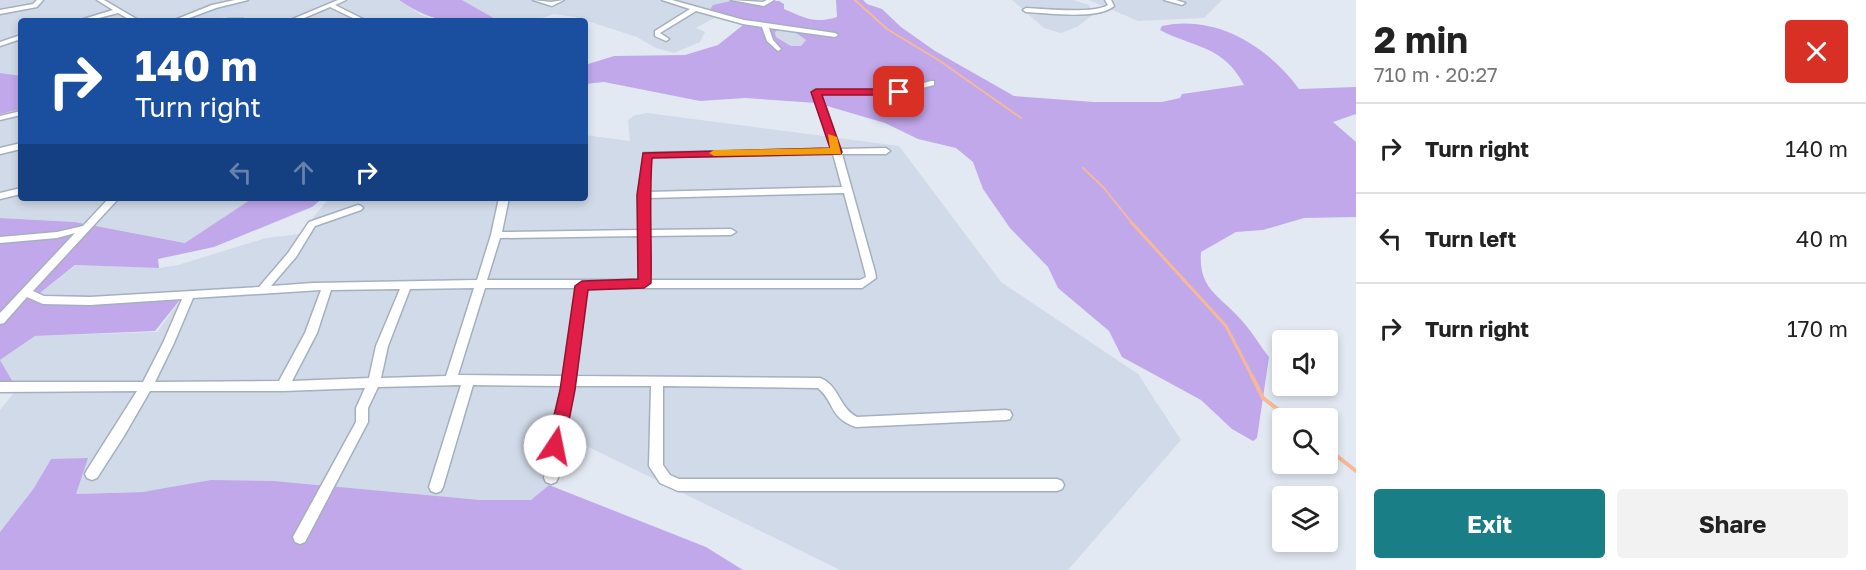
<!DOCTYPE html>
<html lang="en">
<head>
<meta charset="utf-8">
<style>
  body { margin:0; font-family:"Golos Text",sans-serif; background:#f2f2f2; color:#222; height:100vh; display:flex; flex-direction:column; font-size:22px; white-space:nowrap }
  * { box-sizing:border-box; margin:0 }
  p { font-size:20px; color:#767676 }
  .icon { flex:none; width:33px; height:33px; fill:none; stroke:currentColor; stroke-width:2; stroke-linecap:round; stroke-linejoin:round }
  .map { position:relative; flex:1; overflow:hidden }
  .drawer { display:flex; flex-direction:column; background:#fff; width:510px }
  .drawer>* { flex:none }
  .hud { position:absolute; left:18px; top:18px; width:570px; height:183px; border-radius:6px; box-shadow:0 3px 9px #0003; background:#1a4fa0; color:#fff; overflow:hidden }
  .buttons { position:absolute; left:1272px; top:330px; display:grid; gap:12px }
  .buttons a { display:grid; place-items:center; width:66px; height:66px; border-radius:6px; background:#fff; box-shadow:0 3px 9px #0003; font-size:30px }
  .pin { position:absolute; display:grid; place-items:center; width:51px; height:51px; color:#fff; margin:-26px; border-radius:12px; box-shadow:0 3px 9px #0006 }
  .me { position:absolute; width:66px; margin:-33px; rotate:11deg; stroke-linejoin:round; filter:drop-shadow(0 0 4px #0008) }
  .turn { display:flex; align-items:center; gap:21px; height:126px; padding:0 18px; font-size:27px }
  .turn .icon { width:78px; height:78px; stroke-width:2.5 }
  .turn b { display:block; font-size:42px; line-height:51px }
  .lanes { display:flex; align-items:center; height:57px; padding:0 18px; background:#0003; justify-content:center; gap:30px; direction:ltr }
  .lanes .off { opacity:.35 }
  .round { display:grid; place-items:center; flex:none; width:63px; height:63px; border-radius:6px; background:#f2f2f2 }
  .summary { display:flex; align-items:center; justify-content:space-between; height:102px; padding:0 18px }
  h1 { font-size:36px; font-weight:700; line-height:45px }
  .button { display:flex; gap:12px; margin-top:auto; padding:12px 18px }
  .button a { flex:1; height:69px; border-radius:6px; background:#197e85; color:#fff; font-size:24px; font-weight:700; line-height:69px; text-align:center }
  .button a+a { background:#f2f2f2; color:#222 }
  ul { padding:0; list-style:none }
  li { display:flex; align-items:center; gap:18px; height:90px; padding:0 18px; border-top:2px solid #e0e0e0 }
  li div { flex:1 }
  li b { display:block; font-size:22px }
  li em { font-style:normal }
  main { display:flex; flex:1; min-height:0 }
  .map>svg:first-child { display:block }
</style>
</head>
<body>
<main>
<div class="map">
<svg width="1356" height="570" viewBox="0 0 1356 570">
  <rect width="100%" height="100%" fill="#e3e9f3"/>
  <g fill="#d1dae8">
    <polygon points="0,0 399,0 421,15 439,21 21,21 21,198 253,198 186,243 75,222 0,218"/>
    <polygon points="462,0 764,0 731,1 712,14 716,17 696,28 705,32 700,42 674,53 656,48 637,37 575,17 554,14 533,21 499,21"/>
    <polygon points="1012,0 1074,0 1089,5 1094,14 1077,27 1061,33 1044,28"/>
    <polygon points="1089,0 1222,0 1204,18 1138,21"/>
    <polygon points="779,29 796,33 806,40 801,46 791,46 776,37 775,32"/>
    <polygon points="647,113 899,146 1001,282 1138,374 1181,440 1068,570 840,570 558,432 562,450 560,468 549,485 531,500 481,500 274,481 143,492 75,494 51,459 34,488 0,532 0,410 17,389 0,360 35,336 157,332 179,302 73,295 35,296 76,265 160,268 178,265 266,238 300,234 329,198 585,198 585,135 630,141 628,120 635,115"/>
  </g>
  <polygon fill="#ccd8ee" points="238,4 243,6 219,15 221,19 217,21 180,21 214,7"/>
  <g fill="#c1a8eb" fill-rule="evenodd">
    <path d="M 399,0 L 462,0 L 499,21 C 455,21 437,26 399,0 Z"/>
    <path d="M 836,0 L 863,0 L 867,4 L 882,9 L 901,27 L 935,51 L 1014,96 L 1094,102 L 1162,102 L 1180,98 L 1182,94 L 1244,85 C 1223,45 1194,48 1160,30 L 1162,26 C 1217,14 1268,47 1299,89 L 1356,87 L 1356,114 L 1333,122 L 1356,142 L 1356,217 L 1304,218 L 1263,230 L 1236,232 L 1201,252 C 1198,291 1222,296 1243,322 C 1253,333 1260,346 1269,357 L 1257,438 L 1253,441 L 1232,429 L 1201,400 L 1122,357 L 1109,331 L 1058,288 L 1048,267 L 1010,228 L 983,189 L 973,162 L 956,148 L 918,139 L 885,123 L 817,103 L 745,98 L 700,101 L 604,82 L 585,84 L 585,65 L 614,56 L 685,55 L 718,45 L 743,25 L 739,20 L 709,11 L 713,5 L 731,1 L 779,1 L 784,4 L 784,9 C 805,18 814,24 837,17 ZM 779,29 L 796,33 L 806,40 L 801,46 L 791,46 L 776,37 L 775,32 Z"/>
    <polygon points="0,73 21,76 21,109 0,114"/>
    <polygon points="253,198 323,198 312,207 214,247 158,259 159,268 75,265 36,296 73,295 179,301 155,331 35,336 0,360 17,389 0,390 0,218 75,222 185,243"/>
    <polygon points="88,458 76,494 143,492 211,480 274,481 481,500 531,500 549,485 706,547 743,570 0,570 0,532 34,488 51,459"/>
  </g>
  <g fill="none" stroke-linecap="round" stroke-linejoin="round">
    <g stroke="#f6b89a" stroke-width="2">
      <polyline points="855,0 887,29 940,61 1021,118"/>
      <polyline points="1083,168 1104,188 1132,223"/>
    </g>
    <polyline stroke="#f6b89a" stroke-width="3" points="1131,222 1226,326 1253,378"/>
    <g stroke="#f6b89a" stroke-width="4">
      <polyline points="1252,376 1263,398 1289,418"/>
      <polyline points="1328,449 1356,471"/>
    </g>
    <g stroke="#a5b0bf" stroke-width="3">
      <g id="minor">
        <polygon points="37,0 43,0 37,7 0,14 0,10 33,4"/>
        <polygon points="97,0 104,0 140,21 132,21 118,13 87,21 77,21 113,10"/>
        <polygon points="235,0 248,0 216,8 181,21 172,21 212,5"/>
        <polygon points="338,0 346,0 335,5 367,21 359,21 330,7 297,21 288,21"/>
        <polygon points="533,0 551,2 564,0 552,6"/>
        <polygon points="662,0 672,0 744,20 835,33 838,35 835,37 769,28 773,40 781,49 778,51 767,41 762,27 743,24 696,11 660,33 669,39 666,41 655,36 655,31 690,9"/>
        <polygon points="731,0 763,2 767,0 774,0 764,6"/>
        <path d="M 1105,0 L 1111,0 L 1114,6 C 1098,20 1048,13 1026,12 L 1023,10 L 1026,8 C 1044,9 1094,14 1108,5 Z"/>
        <polygon points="1164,0 1176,0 1185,3 1182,5"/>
        <polygon points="228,19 243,19 246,21 225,21"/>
        <polygon points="21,35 21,39 0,46 0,42"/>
        <path d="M 931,81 L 934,81 L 934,85 L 899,94 L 821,94 L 840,149 L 886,148 L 890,151 L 886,154 L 842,154 L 875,272 L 876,278 L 862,288 L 587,288 L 576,376 L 820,378 C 839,385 839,408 857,417 L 1006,410 L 1010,411 L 1012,415 L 1010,419 L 1006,420 L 856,427 C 829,418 835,402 818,388 L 663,386 L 663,465 L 670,475 L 679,479 L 1057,479 L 1062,481 L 1064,485 L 1062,489 L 1057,491 L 678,491 L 660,483 L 649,466 L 651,386 L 574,386 L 563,430 L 558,478 L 556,482 L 551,484 L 546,482 L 544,478 L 551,430 L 562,386 L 473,385 L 443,487 L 441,491 L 436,493 L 431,491 L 429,487 L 461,385 L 378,387 L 368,408 L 368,422 L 305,542 L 300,544 L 295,542 L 293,537 L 356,422 L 356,408 L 365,388 L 283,391 L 150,391 L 124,436 L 97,478 L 92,480 L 87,478 L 85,474 L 87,470 L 137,391 L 0,392 L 0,382 L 143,382 L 163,343 L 182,299 L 90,305 L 43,304 L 27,297 L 4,323 L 0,324 L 0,313 L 75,233 L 57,238 L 0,243 L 0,237 L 57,232 L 83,226 L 109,198 L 119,198 L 33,291 L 44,296 L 90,297 L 259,287 L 288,253 L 309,222 L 358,205 L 361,206 L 363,208 L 361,210 L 315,226 L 296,257 L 271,286 L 313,283 L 477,280 L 491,235 L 499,198 L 509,198 L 502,232 L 639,230 L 638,195 L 644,153 L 832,149 L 812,92 L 813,90 L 899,90 ZM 833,154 L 842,187 L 648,192 L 651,157 ZM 844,193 L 865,272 L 866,277 L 860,280 L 649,280 L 648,236 L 731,235 L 736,232 L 731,229 L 648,230 L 648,198 ZM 639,236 L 639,280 L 487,280 L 500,238 ZM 474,288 L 446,376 L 381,378 L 388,346 L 410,289 ZM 485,288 L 577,288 L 564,376 L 458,375 ZM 400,289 L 376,346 L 369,378 L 292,381 L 317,333 L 331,290 ZM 321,290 L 305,333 L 279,381 L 155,382 L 174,343 L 193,298 Z"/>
        <polygon points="21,111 21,115 0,120 0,116"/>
        <polygon points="21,143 21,149 0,154 0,148"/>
        <polygon points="21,188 21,194 0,199 0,193"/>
      </g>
    </g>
    <use href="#minor" fill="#fff" fill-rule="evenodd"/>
  </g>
  <path fill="#e11d48" stroke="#92132f" stroke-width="1.5" d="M 816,89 L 899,89 L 904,92 L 899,95 L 822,95 L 842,152 L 841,154 L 652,158 C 649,200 652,241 651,283 L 644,288 L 588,290 L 575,390 L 564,446 L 561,451 L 549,451 L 547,446 L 560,390 L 575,286 L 582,281 L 638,279 L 637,195 L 643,153 L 830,148 L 811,92 Z"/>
  <polygon fill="#f59e0b" points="828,134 837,137 841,154 714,156 709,153 714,150 830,148"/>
</svg>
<div class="buttons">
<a><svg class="icon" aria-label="sound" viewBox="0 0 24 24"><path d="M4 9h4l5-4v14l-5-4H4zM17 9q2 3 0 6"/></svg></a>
<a><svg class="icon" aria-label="search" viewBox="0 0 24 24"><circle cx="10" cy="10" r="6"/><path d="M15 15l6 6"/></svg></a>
<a><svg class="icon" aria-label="layers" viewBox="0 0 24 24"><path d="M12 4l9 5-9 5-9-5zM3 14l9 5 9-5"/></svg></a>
</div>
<div class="pin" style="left:899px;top:92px;background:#d93025"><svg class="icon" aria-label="arrive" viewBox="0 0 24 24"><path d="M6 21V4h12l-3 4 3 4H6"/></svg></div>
<svg class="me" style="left:555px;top:446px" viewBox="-20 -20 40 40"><circle r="19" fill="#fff"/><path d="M0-13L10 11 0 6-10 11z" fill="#e11d48"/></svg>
<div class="hud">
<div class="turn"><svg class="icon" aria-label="right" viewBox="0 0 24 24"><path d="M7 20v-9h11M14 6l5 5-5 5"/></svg><div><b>140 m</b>Turn right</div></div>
<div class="lanes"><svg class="icon off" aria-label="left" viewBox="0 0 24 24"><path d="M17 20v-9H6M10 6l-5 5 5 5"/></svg><svg class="icon off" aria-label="ahead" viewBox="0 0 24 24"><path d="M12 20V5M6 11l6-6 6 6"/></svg><svg class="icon" aria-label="right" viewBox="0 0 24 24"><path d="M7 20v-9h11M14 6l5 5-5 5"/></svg></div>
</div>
</div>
<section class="drawer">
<div class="summary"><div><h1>2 min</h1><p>710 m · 20:27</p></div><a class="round" style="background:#d93025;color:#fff"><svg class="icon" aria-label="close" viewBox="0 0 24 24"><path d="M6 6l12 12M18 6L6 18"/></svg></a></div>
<ul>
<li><svg class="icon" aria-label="right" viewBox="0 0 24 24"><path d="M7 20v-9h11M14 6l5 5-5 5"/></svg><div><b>Turn right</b></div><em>140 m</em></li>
<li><svg class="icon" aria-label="left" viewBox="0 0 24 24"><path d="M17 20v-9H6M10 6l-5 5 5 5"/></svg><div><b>Turn left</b></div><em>40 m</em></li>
<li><svg class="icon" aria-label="right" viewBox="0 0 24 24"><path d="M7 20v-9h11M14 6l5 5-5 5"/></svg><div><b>Turn right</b></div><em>170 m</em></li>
</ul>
<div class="button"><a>Exit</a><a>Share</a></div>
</section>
</main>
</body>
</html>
